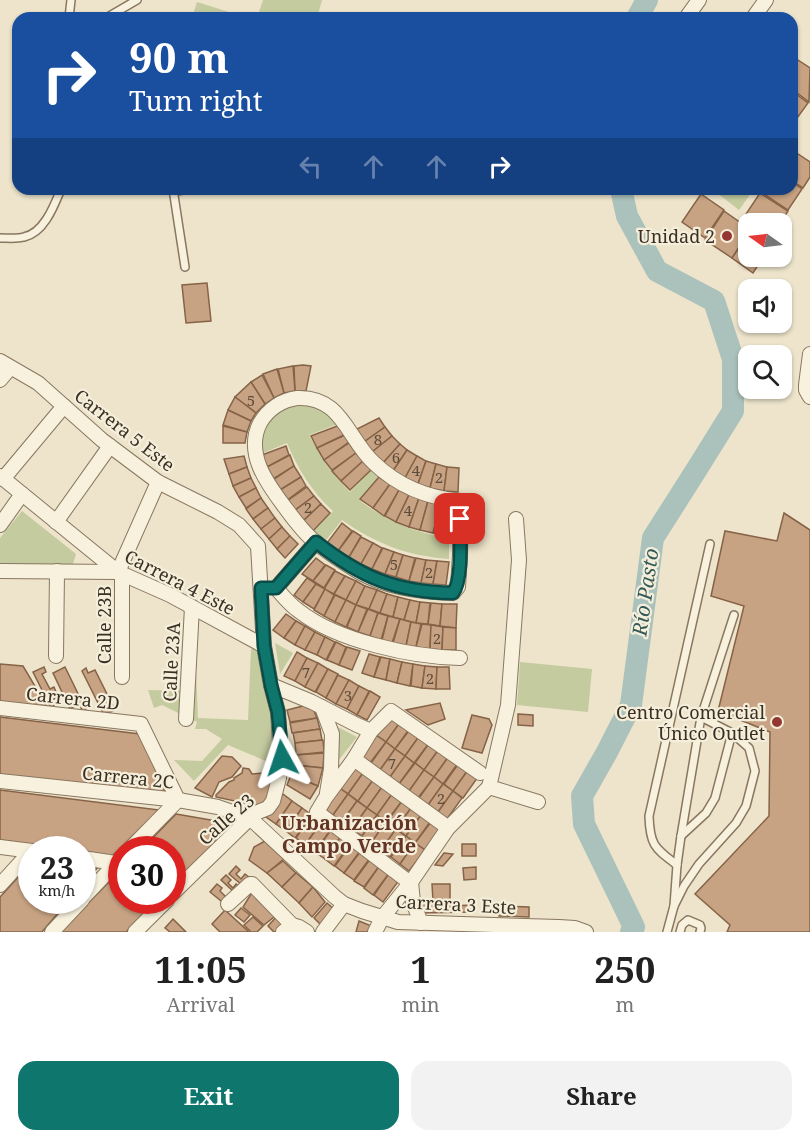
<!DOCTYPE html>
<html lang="en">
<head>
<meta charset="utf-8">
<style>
  body { margin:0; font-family:"Noto Serif",serif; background:#f2f2f2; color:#222; height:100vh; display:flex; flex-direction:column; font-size:22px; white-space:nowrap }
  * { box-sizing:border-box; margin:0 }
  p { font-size:20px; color:#767676 }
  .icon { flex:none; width:33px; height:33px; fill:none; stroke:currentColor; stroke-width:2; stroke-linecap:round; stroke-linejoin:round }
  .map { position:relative; height:932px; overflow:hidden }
  .sheet { display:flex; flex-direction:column; background:#fff; flex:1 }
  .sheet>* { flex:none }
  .top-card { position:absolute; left:12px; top:12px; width:786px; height:183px; border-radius:18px; box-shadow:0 2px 4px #0004; background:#1a4fa0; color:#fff; overflow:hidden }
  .needle { width:39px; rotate:284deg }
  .fabs { position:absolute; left:738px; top:213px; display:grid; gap:12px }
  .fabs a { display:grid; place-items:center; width:54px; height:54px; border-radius:12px; background:#fff; box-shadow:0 2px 4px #0004; font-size:30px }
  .speed { position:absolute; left:18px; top:836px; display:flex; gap:12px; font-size:30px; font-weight:700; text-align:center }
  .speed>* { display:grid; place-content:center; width:78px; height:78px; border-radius:50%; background:#fff; box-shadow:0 2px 4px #0004; line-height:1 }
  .speed small { font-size:15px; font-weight:400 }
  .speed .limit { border:9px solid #d22; background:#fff; color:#111 }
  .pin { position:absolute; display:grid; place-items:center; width:51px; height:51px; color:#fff; margin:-26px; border-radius:12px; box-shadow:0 3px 9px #0006 }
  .me { position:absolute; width:66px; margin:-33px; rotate:355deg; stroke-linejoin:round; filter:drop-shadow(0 0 4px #0008) }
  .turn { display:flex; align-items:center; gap:21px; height:126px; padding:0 18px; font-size:27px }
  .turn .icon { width:78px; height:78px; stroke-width:2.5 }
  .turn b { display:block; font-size:42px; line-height:51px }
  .lanes { display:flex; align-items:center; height:57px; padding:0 18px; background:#0003; justify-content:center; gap:30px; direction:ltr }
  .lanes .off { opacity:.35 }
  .eta { display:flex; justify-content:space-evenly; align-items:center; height:102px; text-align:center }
  .eta b { font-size:36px; font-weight:700; line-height:42px }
  .button { display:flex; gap:12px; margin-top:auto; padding:12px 18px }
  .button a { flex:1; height:69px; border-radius:18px; background:#0f766e; color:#fff; font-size:24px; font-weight:700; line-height:69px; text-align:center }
  .button a+a { background:#f2f2f2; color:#222 }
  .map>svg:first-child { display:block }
</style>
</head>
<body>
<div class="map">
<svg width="810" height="932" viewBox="0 0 810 932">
  <rect width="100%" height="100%" fill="#ede4cb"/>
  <g fill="#c4cb9f">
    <polygon points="263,0 322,0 317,18 280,18 259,12"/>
    <polygon points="197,2 248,18 192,18"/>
    <polygon points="712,189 754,189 739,210"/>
    <path d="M 295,404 C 317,405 323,410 338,424 L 309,435 C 320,456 333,475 350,492 L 371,470 L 379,476 L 359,500 C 386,521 415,533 449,538 L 449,559 C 408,556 376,544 342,520 L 323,544 L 311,534 L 333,511 C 312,492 298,469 287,443 L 261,454 C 261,423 267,416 295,404 Z"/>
    <polygon points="22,511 76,554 72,567 0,566 0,538"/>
    <polygon points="194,622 198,718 248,720 251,649 262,650 280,735 276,759 273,764 228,745 194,781 174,760 202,761 222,739 206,729 195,729 197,722 166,707 162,705 154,708 148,690 186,691"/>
    <polygon points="275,643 293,653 280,674"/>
    <polygon points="520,662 592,669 588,712 517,705"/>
    <polygon points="332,724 357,737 334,766"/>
  </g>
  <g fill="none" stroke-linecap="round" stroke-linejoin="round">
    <g stroke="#abc2bc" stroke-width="22">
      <polyline points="637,18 647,0"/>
      <polyline points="621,189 627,216 657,271 714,301 733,359 733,411 695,472 653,538 631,705 607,752 582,796 584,824 634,927 631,932"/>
    </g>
  </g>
  <g fill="#c8a383" stroke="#866347" stroke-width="1.5">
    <polygon points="798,60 810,68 809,102 792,89 792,69"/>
    <polygon points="792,91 808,103 792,125"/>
    <polygon points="792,150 810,162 810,177 803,188 792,181"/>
    <polygon points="792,182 802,189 788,210 761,192 762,189 792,189"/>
    <polygon points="178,189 192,189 193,193 179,195"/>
    <polygon points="760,193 788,211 780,224 760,224 746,214"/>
    <polygon points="701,194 724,210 705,238 682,222"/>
    <polygon points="724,211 748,228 748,233 732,258 705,240"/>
    <polygon points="748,235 748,256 764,256 753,273 732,258"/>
    <polygon points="207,283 211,321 186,323 182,285"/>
    <polygon points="303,365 311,366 306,391 295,391 294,366"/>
    <polygon points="293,366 295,391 284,393 278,369"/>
    <polygon points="277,369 284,393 274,398 263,374"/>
    <polygon points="262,375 274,398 265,404 251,382"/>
    <polygon points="251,382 265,404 256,413 235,397"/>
    <polygon points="235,397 256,413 251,421 228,410"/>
    <polygon points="228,410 251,421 247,432 223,425"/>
    <polygon points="379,418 385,427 364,442 357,429"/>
    <polygon points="340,425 344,435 317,448 311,436"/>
    <polygon points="223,426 247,432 245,443 223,443"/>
    <polygon points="385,427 392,436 372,452 364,442"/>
    <polygon points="345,435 349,442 324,460 317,448"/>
    <polygon points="392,436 400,444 383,463 372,452"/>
    <polygon points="349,443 356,453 332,470 324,460"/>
    <polygon points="400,444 407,450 393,471 383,463"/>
    <polygon points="286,446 289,455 267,467 262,455"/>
    <polygon points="407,450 417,456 405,478 393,471"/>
    <polygon points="356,453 363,461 341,481 332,471"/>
    <polygon points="290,455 294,466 273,479 267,467"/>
    <polygon points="244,456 247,467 229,474 224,459"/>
    <polygon points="417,456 426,461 418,484 405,478"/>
    <polygon points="363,461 371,470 350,490 341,481"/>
    <polygon points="426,461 436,464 430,488 418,484"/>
    <polygon points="436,464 447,467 444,491 430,488"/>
    <polygon points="294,466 301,477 280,490 273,480"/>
    <polygon points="247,467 251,478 233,486 229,474"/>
    <polygon points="447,467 459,468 458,492 444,491"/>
    <polygon points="301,477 306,486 286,501 280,490"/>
    <polygon points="379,477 390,484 373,508 360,499"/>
    <polygon points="251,478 256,488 239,497 233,486"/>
    <polygon points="390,484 399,490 384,516 373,508"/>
    <polygon points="307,487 314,496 294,511 287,501"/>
    <polygon points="256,488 261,498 246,508 239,497"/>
    <polygon points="399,490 409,495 396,522 385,516"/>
    <polygon points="409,495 419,498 409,527 396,522"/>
    <polygon points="314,496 321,504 303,521 294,511"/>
    <polygon points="261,498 268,508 253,519 246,509"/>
    <polygon points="419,498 428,501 420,530 409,527"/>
    <polygon points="428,501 440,504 433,533 420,530"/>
    <polygon points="321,504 330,513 313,531 303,521"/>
    <polygon points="440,504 454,506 449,534 434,533"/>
    <polygon points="268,508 275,518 261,529 253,519"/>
    <polygon points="784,513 810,530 810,932 727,932 730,925 695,894 769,816 770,732 718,711 744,606 711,596 725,531 777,541"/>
    <polygon points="275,518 282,527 269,539 261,529"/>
    <polygon points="342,523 352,531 338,551 327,543"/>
    <polygon points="282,527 290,536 277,549 269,539"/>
    <polygon points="353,531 361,536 349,557 338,551"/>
    <polygon points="290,536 298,544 285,558 277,549"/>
    <polygon points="361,537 373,543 361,564 349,557"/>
    <polygon points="373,543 382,548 372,569 361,564"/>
    <polygon points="383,548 394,552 385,574 372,569"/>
    <polygon points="394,552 403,555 396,577 385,574"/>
    <polygon points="403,555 415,558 409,581 396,577"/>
    <polygon points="316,558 325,565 313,581 302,574"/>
    <polygon points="416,558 426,560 421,583 409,581"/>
    <polygon points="426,560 437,561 433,584 421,583"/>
    <polygon points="437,561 449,562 446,585 433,584"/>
    <polygon points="326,565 335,570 324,588 313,581"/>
    <polygon points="335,571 345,576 334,594 324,589"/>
    <polygon points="345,576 356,581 346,600 334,594"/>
    <polygon points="307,578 316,584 303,602 294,595"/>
    <polygon points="356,581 365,586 356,605 346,600"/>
    <polygon points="316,584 325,589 314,609 303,602"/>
    <polygon points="365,586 377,590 369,609 356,605"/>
    <polygon points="325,589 334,595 324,616 314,610"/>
    <polygon points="377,590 387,594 380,613 369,609"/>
    <polygon points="387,594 398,597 393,617 380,613"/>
    <polygon points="335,595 346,600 335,622 324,616"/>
    <polygon points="398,597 410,600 404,620 393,617"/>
    <polygon points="346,600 356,605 346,627 335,622"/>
    <polygon points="410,600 420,602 416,623 404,620"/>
    <polygon points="420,602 430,603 428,624 416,623"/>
    <polygon points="431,603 442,604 440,626 428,624"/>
    <polygon points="442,604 457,604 456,628 440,626"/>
    <polygon points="356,605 367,609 358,632 347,627"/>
    <polygon points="368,609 378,613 370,636 358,632"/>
    <polygon points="378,613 388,616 381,640 370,636"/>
    <polygon points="286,614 296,621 284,638 273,630"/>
    <polygon points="388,616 400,619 392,643 382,640"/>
    <polygon points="400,619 411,622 406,646 393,643"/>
    <polygon points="296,621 305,626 295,645 284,638"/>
    <polygon points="411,622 421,624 416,647 406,646"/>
    <polygon points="422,624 431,625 430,649 416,647"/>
    <polygon points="431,625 443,627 442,650 430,649"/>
    <polygon points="305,626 315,632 305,650 295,645"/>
    <polygon points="443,627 456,628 456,650 442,650"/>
    <polygon points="315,632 325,637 317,655 305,650"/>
    <polygon points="325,637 335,642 326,660 317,655"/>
    <polygon points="336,642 346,647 339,665 327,660"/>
    <polygon points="347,647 360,651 352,670 339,665"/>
    <polygon points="297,652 307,658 295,681 284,676"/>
    <polygon points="369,654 380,657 374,677 362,673"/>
    <polygon points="381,657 390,659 386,680 374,677"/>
    <polygon points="307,658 318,663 305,687 295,681"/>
    <polygon points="390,659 402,662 397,683 386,680"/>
    <polygon points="402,662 413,664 410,686 397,683"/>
    <polygon points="318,663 328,669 315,692 305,687"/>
    <polygon points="0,664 23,666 48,708 0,703"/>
    <polygon points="413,664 425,666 422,688 411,686"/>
    <polygon points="425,666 437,667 436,689 422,688"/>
    <polygon points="44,667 46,672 42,674 50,689 54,687 56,692 54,694 56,698 51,700 54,706 51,708 33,672"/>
    <polygon points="65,667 86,710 83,712 79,704 70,709 53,673"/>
    <polygon points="437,667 449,667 450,689 436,689"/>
    <polygon points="86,668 88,673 95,670 115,710 104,715 82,671"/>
    <polygon points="328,669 338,674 326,698 316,692"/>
    <polygon points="338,675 349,680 336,704 326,698"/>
    <polygon points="349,680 359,686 347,709 336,704"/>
    <polygon points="359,686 369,691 357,715 347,709"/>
    <polygon points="370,691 380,697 367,720 357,715"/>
    <polygon points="440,703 445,719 428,725 406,710"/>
    <polygon points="311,704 317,718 290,722 287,710"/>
    <polygon points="391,714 401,721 386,742 376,735"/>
    <polygon points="518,714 533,715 533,726 518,725"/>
    <polygon points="472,715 489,719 492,725 482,753 462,748"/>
    <polygon points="0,717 140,734 167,796 0,775"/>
    <polygon points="317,718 320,729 292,733 290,723"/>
    <polygon points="401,721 410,728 395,749 386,742"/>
    <polygon points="411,728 420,735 405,756 395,749"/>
    <polygon points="320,729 322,740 295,743 293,733"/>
    <polygon points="376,735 386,742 370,763 361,756"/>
    <polygon points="420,735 430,742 414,763 405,756"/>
    <polygon points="323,740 324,752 296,755 295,743"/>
    <polygon points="386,742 395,749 380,770 371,763"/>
    <polygon points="430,742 439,749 424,770 415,763"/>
    <polygon points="395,749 405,756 390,777 380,770"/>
    <polygon points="439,749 449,756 434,777 424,770"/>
    <polygon points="324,753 323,768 295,765 296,755"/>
    <polygon points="222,756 232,757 241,766 232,777 219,782 212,797 195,788"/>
    <polygon points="405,756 414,763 399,784 390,777"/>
    <polygon points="449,756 458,763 443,784 434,777"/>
    <polygon points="415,763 424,770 409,791 399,784"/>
    <polygon points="459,763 468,770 453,791 444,784"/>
    <polygon points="294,765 323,768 318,786 292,775"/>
    <polygon points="354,766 363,773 348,794 338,787"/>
    <polygon points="243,768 249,769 252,774 265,773 269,777 277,782 268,808 216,797 216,795 229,782 234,780 234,778 242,773"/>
    <polygon points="424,770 434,777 418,798 409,791"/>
    <polygon points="468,770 478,777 463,798 453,791"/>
    <polygon points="363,773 373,780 358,801 348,794"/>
    <polygon points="291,775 318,786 310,799 287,785"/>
    <polygon points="434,777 443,784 428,805 419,798"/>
    <polygon points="373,780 382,787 367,808 358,801"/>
    <polygon points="443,784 453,791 438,812 428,805"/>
    <polygon points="338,787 348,794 333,815 323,808"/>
    <polygon points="382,787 392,794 377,815 367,808"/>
    <polygon points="0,790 159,810 112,856 82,851 82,849 66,849 0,840"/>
    <polygon points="453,791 462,798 447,819 438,812"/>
    <polygon points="283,794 292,801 276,824 266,817"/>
    <polygon points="348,794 357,801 342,822 333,815"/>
    <polygon points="392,794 402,801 386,822 377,815"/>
    <polygon points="292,801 302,808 286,831 276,824"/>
    <polygon points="357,801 367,808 352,829 342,822"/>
    <polygon points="402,801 411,808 396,829 387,822"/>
    <polygon points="302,808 312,815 295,838 286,831"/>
    <polygon points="367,808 377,815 362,836 352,829"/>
    <polygon points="411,808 421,815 406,836 396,829"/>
    <polygon points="176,814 234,824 172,886 172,849 142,849"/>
    <polygon points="312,815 321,822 305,845 296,838"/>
    <polygon points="377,815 386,822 371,843 362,836"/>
    <polygon points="421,815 430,822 415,843 406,836"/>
    <polygon points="322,822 331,829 315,852 305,845"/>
    <polygon points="386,822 396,829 381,850 371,843"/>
    <polygon points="431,822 440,829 425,850 415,843"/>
    <polygon points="396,829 405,836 390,857 381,850"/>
    <polygon points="331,830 341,836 325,859 315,852"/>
    <polygon points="341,836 351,843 334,866 325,859"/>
    <polygon points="406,836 415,843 400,864 391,857"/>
    <polygon points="265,841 284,859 267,873 249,860 254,847"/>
    <polygon points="415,843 425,850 409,871 400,864"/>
    <polygon points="351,844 360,851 344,873 335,866"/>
    <rect x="462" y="844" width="14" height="12"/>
    <polygon points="361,851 370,858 354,880 344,873"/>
    <polygon points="444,853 453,854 443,866 435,865"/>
    <polygon points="371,858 380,865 364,887 354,881"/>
    <polygon points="283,861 296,873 282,887 267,873"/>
    <polygon points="32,862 32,900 69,900 42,932 0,932 0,897"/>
    <polygon points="82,864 99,866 82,885"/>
    <polygon points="380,865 390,872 373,895 364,888"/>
    <polygon points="236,866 240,870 236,874 241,879 245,874 250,878 243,886 229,874"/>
    <polygon points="476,867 476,879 464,880 463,868"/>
    <polygon points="122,869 122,900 158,900 126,932 59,932"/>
    <polygon points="390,872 400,879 383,902 374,895"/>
    <polygon points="296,873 313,887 299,903 282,887"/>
    <polygon points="226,875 231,880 228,883 233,888 236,884 240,887 235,893 221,880"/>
    <polygon points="217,884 222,888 220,891 226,897 229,894 233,898 226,905 210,892"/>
    <polygon points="432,884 450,884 450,906 472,905 472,912 420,913 420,901 433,901"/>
    <polygon points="313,887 325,902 312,917 299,903"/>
    <polygon points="251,894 261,894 279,913 264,925 243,907"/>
    <polygon points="327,903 335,910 321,925 314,918"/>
    <polygon points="499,906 529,907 529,917 499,916"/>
    <polygon points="241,908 250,915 244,922 235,915"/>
    <polygon points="225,910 249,932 220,932 212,924"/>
    <polygon points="279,914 289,924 281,932 274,932 268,926"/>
    <polygon points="253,917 263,926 257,932 251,932 244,925"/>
    <polygon points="173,919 186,932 170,932 165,928"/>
    <polygon points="359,921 374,927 371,932 356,932"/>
  </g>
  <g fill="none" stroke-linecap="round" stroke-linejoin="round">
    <g stroke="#897760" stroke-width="10">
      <g id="lane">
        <polyline points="69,18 71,0"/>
        <polyline points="106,18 137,0"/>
        <polyline points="173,189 185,267"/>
        <path d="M 0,238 C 8,238 17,239 24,237 C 44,233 54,206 61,189"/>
        <polyline points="681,836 706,813 715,798 732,733"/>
        <path d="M 677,865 C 655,848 650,846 649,816 L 710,544"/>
        <polyline points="674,906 677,865 681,836 701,717 734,615"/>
        <polyline points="667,932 674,906 684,886 699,864 736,823 746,806 755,771 749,748 732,733 701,717"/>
        <polyline points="680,932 682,925 688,920 700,925 701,928 700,932"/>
      </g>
    </g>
    <g stroke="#897760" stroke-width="16">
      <g id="street">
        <polyline points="686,18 699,0"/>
        <polyline points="753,18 766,0"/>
        <polyline points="810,354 806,385 806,390 810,397"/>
        <polyline points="0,361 38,383 102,440 158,482 218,512 239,525 258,546 264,646 271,685 278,712 281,758 279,778 273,801 268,808 258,812 250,818 172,894"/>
        <polyline points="0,380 10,368"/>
        <path d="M 297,398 C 342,396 347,438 374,463 C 398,486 428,498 461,501 L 460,555 L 458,587 L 453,593 C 421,592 387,588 359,572 C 344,563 327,552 314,541 C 302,531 293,518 284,506 C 266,482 245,453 260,423 C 268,409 282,400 297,398 Z"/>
        <polyline points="0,476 118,572 170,595 264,646"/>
        <polyline points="3,479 64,406"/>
        <polyline points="516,519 519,560 508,705 489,787 538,802"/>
        <polyline points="56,522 110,446"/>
        <polyline points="0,525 22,494"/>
        <path d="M 316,542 L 276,588 C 283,596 290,605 299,611 C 337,641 412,657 460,658"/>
        <polyline points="0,571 118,572 158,482"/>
        <polyline points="122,574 122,677"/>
        <polyline points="56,656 57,571"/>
        <polyline points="271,685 312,702 357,725 371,731"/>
        <polyline points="322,707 332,734 331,769 327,793"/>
        <polyline points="0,708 141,724 178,800 130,849"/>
        <polyline points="186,719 192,607"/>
        <polyline points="354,759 443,824"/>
        <polyline points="0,781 178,800 218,807 250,818 335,897 344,904 362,911 398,922 559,927 575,928 586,932"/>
        <polyline points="0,847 32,851"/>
        <polyline points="82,858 116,863"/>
        <polyline points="405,879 317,812 326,797 354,759 371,731 391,711 480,773"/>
        <polyline points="411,882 413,902 421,923"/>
        <polyline points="0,885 31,851"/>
        <polyline points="82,899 122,857"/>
        <polyline points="228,904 250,884 252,884 292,925"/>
        <polyline points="52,932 82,900"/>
        <polyline points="135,932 167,900"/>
        <polyline points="283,932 292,925 299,927 307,932"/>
        <polyline points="323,932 344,904"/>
        <polyline points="375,932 382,918 411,882 448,828 489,787"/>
      </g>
    </g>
    <use href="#lane" stroke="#f7f1de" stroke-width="7"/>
    <use href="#street" stroke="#f7f1de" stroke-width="14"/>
  </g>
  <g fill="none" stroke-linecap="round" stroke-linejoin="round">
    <g stroke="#0a4d48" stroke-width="15">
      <path id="route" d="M 282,758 L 278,712 L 271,685 L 264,646 L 261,588 L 276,588 L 316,542 C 361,577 395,592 453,593 C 463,579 460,538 460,519"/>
    </g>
    <use href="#route" stroke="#0f766e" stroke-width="10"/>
  </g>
  <g fill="#943733" stroke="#f4eeda" stroke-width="2">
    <circle cx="727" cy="236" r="6"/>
    <circle cx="777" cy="722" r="6"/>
  </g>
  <g text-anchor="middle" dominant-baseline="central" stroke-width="4.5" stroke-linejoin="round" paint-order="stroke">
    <g font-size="15" fill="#5e4c3a">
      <text x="251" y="400">5</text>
      <text x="378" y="439">8</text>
      <text x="396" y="457">6</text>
      <text x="416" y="470">4</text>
      <text x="439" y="477">2</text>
      <text x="308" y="507">2</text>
      <text x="408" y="510">4</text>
      <text x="394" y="564">5</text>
      <text x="429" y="572">2</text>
      <text x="437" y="638">2</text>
      <text x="306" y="672">7</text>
      <text x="430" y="678">2</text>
      <text x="348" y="695">3</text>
      <text x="392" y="763">7</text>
      <text x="441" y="798">2</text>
    </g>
    <g font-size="18" fill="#3a2f22" stroke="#f4eeda" text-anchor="end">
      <text x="715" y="236">Unidad 2</text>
      <text x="765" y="712">Centro Comercial<tspan x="765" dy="21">Único Outlet</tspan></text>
    </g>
    <g font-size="18" fill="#3a2f22" stroke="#f4eeda">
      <text transform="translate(125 430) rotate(38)">Carrera 5 Este</text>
      <text transform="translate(180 582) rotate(27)">Carrera 4 Este</text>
      <text transform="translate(104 625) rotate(-90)">Calle 23B</text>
      <text transform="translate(171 662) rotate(-87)">Calle 23A</text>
      <text transform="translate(73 698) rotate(6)">Carrera 2D</text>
      <text transform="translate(128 777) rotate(6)">Carrera 2C</text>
      <text transform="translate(226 819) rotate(-41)">Calle 23</text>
      <text transform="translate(456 904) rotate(3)">Carrera 3 Este</text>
    </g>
    <g font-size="20" font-style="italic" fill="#325958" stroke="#f4eeda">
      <text transform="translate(645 592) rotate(-82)">Río Pasto</text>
    </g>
    <g font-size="20" font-weight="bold" fill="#643424" stroke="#f4eeda">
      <text x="349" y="822">Urbanización<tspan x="349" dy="23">Campo Verde</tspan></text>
    </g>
  </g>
</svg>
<div class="fabs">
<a><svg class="needle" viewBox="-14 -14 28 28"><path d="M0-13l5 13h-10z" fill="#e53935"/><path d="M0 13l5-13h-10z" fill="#767676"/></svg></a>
<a><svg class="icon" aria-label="sound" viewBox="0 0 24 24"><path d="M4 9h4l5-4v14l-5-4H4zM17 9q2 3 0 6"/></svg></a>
<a><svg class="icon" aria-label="search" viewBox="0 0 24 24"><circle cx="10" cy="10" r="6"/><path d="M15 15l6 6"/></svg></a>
</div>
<div class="speed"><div>23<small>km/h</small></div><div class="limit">30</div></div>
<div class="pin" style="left:460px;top:519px;background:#d93025"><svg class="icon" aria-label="arrive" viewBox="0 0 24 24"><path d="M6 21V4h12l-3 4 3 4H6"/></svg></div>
<svg class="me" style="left:282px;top:758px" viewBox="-20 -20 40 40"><path d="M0-17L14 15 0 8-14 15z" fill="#0f766e" stroke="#fff" stroke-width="4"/></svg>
<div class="top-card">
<div class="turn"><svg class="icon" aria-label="right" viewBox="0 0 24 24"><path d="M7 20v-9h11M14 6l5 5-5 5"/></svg><div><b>90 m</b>Turn right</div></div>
<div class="lanes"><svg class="icon off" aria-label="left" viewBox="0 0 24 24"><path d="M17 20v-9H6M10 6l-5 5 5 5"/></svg><svg class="icon off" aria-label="ahead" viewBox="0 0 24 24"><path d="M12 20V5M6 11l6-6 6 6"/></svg><svg class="icon off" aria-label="ahead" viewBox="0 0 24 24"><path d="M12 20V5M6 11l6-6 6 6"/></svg><svg class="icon" aria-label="right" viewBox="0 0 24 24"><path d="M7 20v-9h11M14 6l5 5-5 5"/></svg></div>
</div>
</div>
<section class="sheet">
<div class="eta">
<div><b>11:05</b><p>Arrival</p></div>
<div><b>1</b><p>min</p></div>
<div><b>250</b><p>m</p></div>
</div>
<div class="button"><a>Exit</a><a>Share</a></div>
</section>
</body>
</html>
